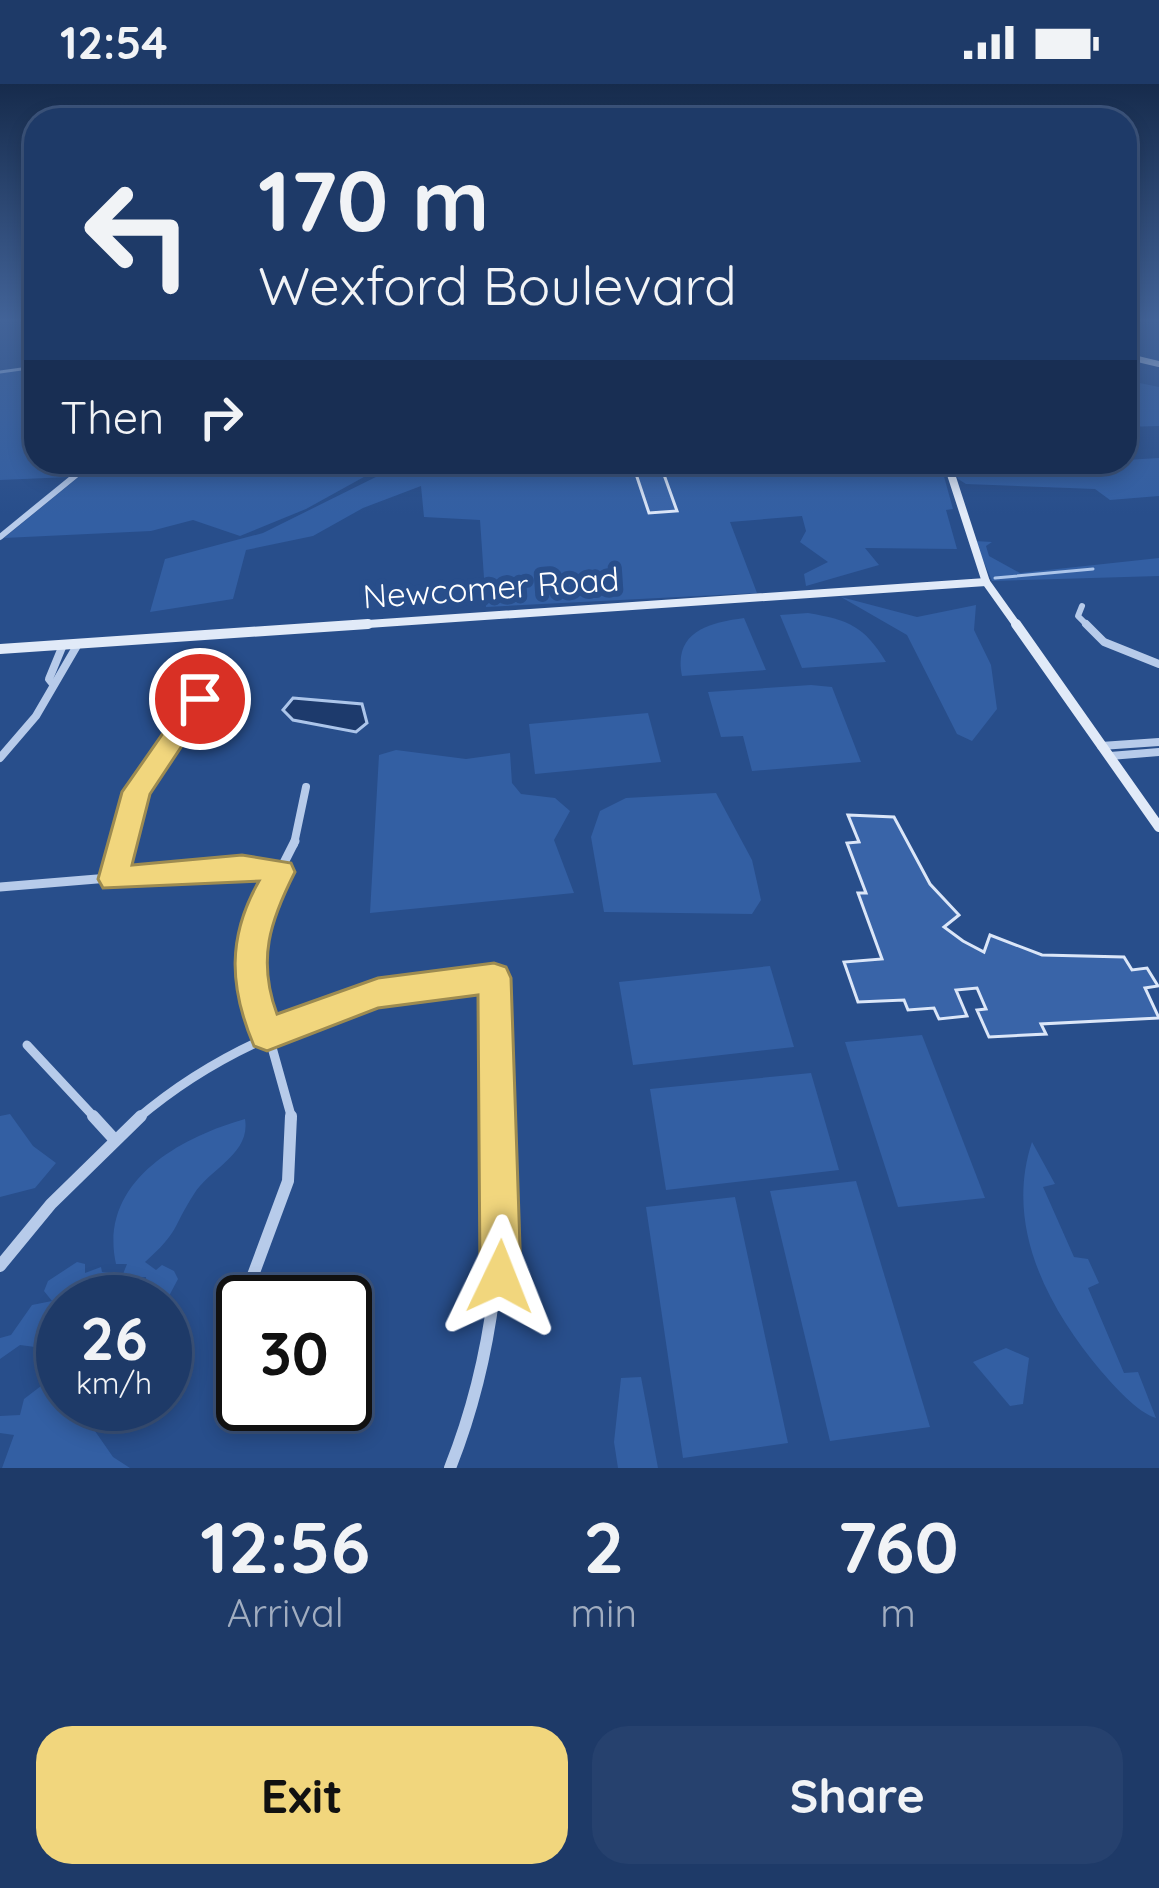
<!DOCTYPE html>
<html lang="en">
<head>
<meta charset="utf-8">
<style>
  body { margin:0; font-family:Quicksand,sans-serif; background:#26416e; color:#f1f3f6; height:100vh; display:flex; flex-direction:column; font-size:45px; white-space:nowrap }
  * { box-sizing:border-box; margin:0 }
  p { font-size:39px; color:#a1adc0 }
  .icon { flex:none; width:66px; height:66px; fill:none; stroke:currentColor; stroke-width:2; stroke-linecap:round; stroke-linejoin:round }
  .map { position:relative; height:1384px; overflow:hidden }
  .details { display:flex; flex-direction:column; background:#1e3a68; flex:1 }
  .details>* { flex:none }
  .banner { position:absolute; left:24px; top:24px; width:1113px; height:366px; border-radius:36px; box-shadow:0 6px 18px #0003,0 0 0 3px #3c547c; background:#1e3a68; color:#f1f3f6; overflow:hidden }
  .speed { position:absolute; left:36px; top:1191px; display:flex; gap:24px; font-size:60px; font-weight:700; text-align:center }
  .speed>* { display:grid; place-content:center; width:156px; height:156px; border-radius:50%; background:#1e3a68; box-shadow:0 6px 18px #0003,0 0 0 3px #3c547c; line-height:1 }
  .speed small { font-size:30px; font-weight:400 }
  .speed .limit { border:6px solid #111; border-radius:18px; background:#fff; color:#111 }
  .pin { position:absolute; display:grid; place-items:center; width:102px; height:102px; color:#fff; margin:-51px; border:6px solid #fff; border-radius:50%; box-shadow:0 3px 12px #0007 }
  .me { position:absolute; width:132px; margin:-66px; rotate:2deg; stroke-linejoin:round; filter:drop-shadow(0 0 9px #0008) }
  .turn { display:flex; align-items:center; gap:42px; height:252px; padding:0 36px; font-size:54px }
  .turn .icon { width:156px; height:156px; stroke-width:2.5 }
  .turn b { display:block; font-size:84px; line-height:102px }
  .then { display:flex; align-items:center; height:114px; padding:0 36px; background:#0003; gap:24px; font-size:45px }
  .eta { display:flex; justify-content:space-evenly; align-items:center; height:204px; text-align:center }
  .eta b { font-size:72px; font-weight:800; line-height:84px }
  .button { display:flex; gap:24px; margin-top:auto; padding:24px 36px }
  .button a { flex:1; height:138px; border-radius:36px; background:#f1d67d; color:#111; font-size:48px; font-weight:800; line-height:138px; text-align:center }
  .button a+a { background:#26416e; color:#f1f3f6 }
  .status { display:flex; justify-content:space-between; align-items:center; height:84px; padding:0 60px; background:#1e3a68; direction:ltr }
  .status svg { height:33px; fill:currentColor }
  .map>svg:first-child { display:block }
</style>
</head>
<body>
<div class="status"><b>12:54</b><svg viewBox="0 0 49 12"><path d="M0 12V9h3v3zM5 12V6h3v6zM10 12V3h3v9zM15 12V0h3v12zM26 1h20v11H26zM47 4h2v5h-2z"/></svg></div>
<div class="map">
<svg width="1159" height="1384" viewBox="0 0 1159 1384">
  <rect width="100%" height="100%" fill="#284e8b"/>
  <g fill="#335fa3">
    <polygon points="36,283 36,378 88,378 70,393 0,396 0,288"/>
    <polygon points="1125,296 1159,303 1159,342 1125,343"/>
    <polygon points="1159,374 1159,412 1110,416 1095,405 966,400 958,395 952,378 1041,381"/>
    <polygon points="97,378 391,378 306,425 240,452 193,436 151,447 4,454"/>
    <polygon points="406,378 940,378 953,425 946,426 957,465 865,464 879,481 806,502 804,490 828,478 800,458 806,447 802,432 730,438 757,509 486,523 480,436 424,433 421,402 363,424 313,452 246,466 233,515 150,528 165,475 263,449"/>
    <polygon points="975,457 992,458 986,462 989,472 1020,489 1159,474 1159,492 992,497"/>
    <polygon points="841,513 917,533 976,521 974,546 991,581 997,625 972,657 957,650 907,551"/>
    <path d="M 808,529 C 849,536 864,542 886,578 L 802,584 L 780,531 Z"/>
    <path d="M 744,534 L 766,586 L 682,592 C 673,548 708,539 744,534 Z"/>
    <polygon points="811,601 832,603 861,678 752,687 743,652 721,653 708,608"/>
    <polygon points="648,629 661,678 535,690 529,640"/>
    <polygon points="396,666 466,675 510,669 512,699 521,710 555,714 570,727 554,756 574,809 370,829 379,671"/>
    <polygon points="716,709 752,776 761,816 752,830 604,828 591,753 600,727 626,714"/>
    <polygon points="770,882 794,963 633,981 619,898"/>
    <polygon points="922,951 985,1114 898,1123 845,958"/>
    <polygon points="811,989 839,1086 666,1106 650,1005"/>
    <polygon points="10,1030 33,1062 56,1079 35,1104 0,1113 0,1032"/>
    <path d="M 245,1035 C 251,1070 209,1085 194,1110 C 172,1144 180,1147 145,1178 L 156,1186 L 162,1181 L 174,1187 L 178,1195 L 169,1212 L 146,1210 L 142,1218 L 119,1218 L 130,1206 L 146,1207 L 146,1193 L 126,1194 L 108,1218 L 63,1218 L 63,1263 L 55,1255 L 62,1233 L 51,1236 L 46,1229 L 35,1263 L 20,1261 L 0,1275 L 0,1254 L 11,1251 L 32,1221 L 52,1217 L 44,1207 L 48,1197 L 77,1178 L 85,1180 L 85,1189 L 101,1183 L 102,1188 L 123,1190 L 127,1180 L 116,1180 C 98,1099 178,1054 245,1035 Z"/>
    <path d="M 1032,1058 L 1055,1100 L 1043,1103 L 1074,1173 L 1088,1175 L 1099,1199 L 1088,1204 L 1124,1289 L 1138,1288 L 1156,1334 C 1137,1328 1115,1303 1101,1287 C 1048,1224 1004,1142 1032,1058 Z"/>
    <polygon points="856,1097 930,1343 830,1357 770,1107"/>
    <polygon points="735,1113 788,1359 683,1374 646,1123"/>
    <polygon points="1006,1264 1029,1274 1023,1320 1010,1322 973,1278"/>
    <polygon points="63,1268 63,1320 93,1320 88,1337 113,1373 130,1384 2,1384 14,1351 0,1349 0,1332 20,1331 24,1315 41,1302 44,1271"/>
    <polygon points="641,1293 658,1384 618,1384 614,1358 621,1294"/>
  </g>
  <polygon fill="#1d3a6c" stroke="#acc5ea" stroke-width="3" points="293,614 362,620 367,639 356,648 293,636 283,626"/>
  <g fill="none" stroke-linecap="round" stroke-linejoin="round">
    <g stroke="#acc5ea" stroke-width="3">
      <polyline points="0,288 36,283"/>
      <polyline points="995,494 1093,485"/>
    </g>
  </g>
  <g fill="#3964a8" stroke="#dbe6f8" stroke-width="3">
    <polygon points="663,388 677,427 649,429 636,390"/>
    <polygon points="848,731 894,733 930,800 959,831 944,843 963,857 984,868 990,851 1042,871 1124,873 1132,886 1147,884 1158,902 1145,904 1159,934 1041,940 1046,950 989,953 977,926 986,925 977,904 956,906 967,932 939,935 934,924 908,926 904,916 858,918 844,878 882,875 858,809 866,809 847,759 859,758"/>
  </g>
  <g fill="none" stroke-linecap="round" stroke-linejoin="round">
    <g stroke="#b7cbea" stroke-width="6">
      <polyline points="0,453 92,378"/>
      <polyline points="1082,522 1078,532 1089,543"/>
    </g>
    <g stroke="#b7cbea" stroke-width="8">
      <polyline points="1086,540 1104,558 1159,580"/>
      <polyline points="53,600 49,595 63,561"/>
      <polyline points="1101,662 1159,658"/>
      <polyline points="1110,672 1159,668"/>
      <polyline points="0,674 36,632 78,560"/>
      <polyline points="122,760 136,708 200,615"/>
      <polyline points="294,760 306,703"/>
    </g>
    <g stroke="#b7cbea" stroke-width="9">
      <polyline points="113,795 123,757"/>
      <polyline points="0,803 242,783 279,787"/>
      <polyline points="27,961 96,1035"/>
      <path d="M 137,1035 C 240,947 363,912 494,894 L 500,1035"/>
      <polyline points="292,1035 249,881 255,836 295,757"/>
    </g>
    <g stroke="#b7cbea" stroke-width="12">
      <polyline points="93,1032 114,1055"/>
      <polyline points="0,1182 51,1120 141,1032"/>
      <polyline points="233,1245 288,1097 291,1032"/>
      <path d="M 450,1384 C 496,1268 504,1156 500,1032"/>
    </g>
    <polyline stroke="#e1eaf8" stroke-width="6" points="1125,272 1159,280"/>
    <g stroke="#e1eaf8" stroke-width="8">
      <polyline points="947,378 986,498 1018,543"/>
      <polyline points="324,543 986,498"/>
    </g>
    <g stroke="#e1eaf8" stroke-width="10">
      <polyline points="1016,540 1159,743"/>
      <polyline points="0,565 368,540"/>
    </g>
  </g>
  <linearGradient id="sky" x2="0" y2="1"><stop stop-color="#162b4c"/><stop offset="0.55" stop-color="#426398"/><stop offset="1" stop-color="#426398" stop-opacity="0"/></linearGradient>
  <rect width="1159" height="430" fill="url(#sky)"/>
  <path fill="#f1d67d" stroke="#9d8b51" stroke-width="3" d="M 200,607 L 213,615 L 150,710 L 132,781 L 242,771 L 291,779 L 295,788 C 270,837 257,876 277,930 L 378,894 L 494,879 L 506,883 L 511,894 L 521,1193 L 515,1208 L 500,1214 L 486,1208 L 480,1193 L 478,911 L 378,924 L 267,967 L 254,962 C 229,903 227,853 259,797 L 103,804 L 98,795 L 122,708 L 191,609 Z"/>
  <g text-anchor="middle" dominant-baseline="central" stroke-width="12" stroke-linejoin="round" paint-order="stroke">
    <g font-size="33" fill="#fff" stroke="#284e8b">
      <text transform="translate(491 503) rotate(-4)">Newcomer Road</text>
    </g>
  </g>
</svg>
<div class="speed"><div>26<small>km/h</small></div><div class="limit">30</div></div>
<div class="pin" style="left:200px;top:615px;background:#d93025"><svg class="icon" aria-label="arrive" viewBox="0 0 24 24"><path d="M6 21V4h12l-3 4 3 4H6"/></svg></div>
<svg class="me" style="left:500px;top:1193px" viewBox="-20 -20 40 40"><path d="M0-17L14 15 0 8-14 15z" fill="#f1d67d" stroke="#fff" stroke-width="4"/></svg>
<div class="banner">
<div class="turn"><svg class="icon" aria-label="left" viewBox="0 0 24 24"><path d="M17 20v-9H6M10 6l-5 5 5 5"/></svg><div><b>170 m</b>Wexford Boulevard</div></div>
<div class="then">Then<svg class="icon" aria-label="right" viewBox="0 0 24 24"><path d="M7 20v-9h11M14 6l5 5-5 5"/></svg></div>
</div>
</div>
<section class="details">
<div class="eta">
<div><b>12:56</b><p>Arrival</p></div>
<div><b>2</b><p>min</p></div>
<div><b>760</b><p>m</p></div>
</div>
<div class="button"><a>Exit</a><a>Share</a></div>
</section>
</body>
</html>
